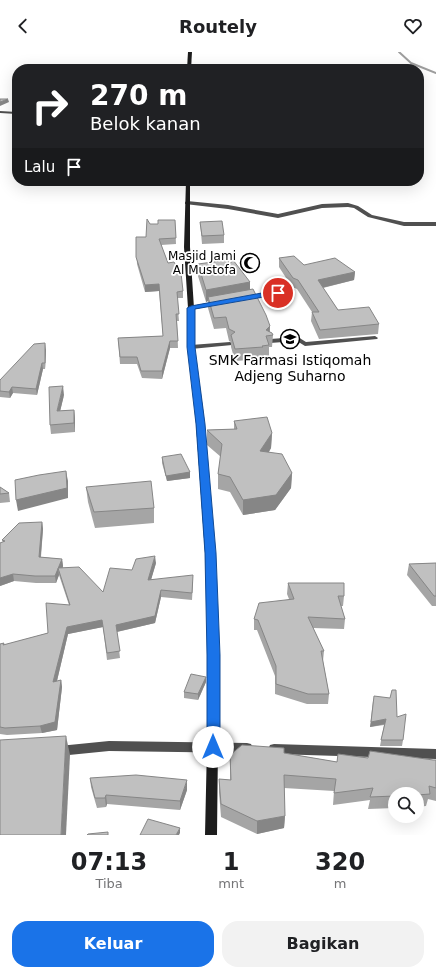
<!DOCTYPE html>
<html lang="id">
<head>
<meta charset="utf-8">
<style>
  body { margin:0; font-family:"DejaVu Sans",sans-serif; background:#f2f2f2; color:#202124; height:100vh; display:flex; flex-direction:column; font-size:15px; white-space:nowrap }
  * { box-sizing:border-box; margin:0 }
  p { font-size:13px; color:#757577 }
  .icon { flex:none; width:22px; height:22px; fill:none; stroke:currentColor; stroke-width:2; stroke-linecap:round; stroke-linejoin:round }
  .map { position:relative; height:783px; overflow:hidden }
  .side { display:flex; flex-direction:column; background:#fff; flex:1 }
  .side>* { flex:none }
  .top-card { position:absolute; left:12px; top:12px; width:412px; height:122px; border-radius:16px; box-shadow:0 4px 16px #0002; background:#202124; color:#fff; overflow:hidden }
  .controls { position:absolute; left:388px; top:735px; display:grid; gap:8px }
  .controls a { display:grid; place-items:center; width:36px; height:36px; border-radius:50%; background:#fff; box-shadow:0 4px 16px #0002; font-size:20px }
  .pin { position:absolute; display:grid; place-items:center; width:34px; height:34px; color:#fff; margin:-17px; border:2px solid #fff; border-radius:50%; box-shadow:0 1px 4px #0007 }
  .me { position:absolute; width:44px; margin:-22px; rotate:0deg; stroke-linejoin:round; filter:drop-shadow(0 0 3px #0008) }
  .turn { display:flex; align-items:center; gap:14px; height:84px; padding:0 12px; font-size:18px }
  .turn .icon { width:52px; height:52px; stroke-width:2.5 }
  .turn b { display:block; font-size:28px; line-height:34px }
  .then { display:flex; align-items:center; height:38px; padding:0 12px; background:#0003; gap:8px; font-size:15px }
  .eta { display:flex; justify-content:space-evenly; align-items:center; height:68px; text-align:center }
  .eta b { font-size:24px; font-weight:800; line-height:28px }
  .cta { display:flex; gap:8px; margin-top:auto; padding:8px 12px }
  .cta a { flex:1; height:46px; border-radius:16px; background:#1a73e8; color:#fff; font-size:16px; font-weight:800; line-height:46px; text-align:center }
  .cta a+a { background:#f2f2f2; color:#202124 }
  header { display:flex; justify-content:space-between; align-items:center; height:52px; padding:0 12px; background:#fff; font-size:18px; font-weight:800 }
  .map>svg:first-child { display:block }
</style>
</head>
<body>
<header><svg class="icon" aria-label="back" viewBox="0 0 24 24"><path d="M15 5l-7 7 7 7"/></svg>Routely<svg class="icon" aria-label="heart" viewBox="0 0 24 24"><path d="M12 20l-8-8c-3-5 5-10 8-4 3-6 11-1 8 4z"/></svg></header>
<div class="map">
<svg width="436" height="783" viewBox="0 0 436 783">
  <rect width="100%" height="100%" fill="#fff"/>
  <g fill="none" stroke-linecap="round" stroke-linejoin="round">
    <polyline stroke="#9e9e9e" stroke-width="2" points="399,0 411,11 436,21"/>
    <g fill="#505050" fill-rule="evenodd">
      <polygon points="375,284 378,286 377,287 305,294 297,289 270,291 267,289 270,287 298,285 306,290"/>
      <polygon points="230,290 233,292 232,293 191,297 188,295 191,293"/>
    </g>
    <g fill="#505050" fill-rule="evenodd">
      <polygon points="0,59 17,60 17,62 0,61"/>
      <polygon points="187,149 228,153 278,162 322,152 348,151 358,154 372,163 404,170 436,170 436,174 404,174 368,165 354,156 348,155 322,156 278,166 228,157 185,152 185,150"/>
      <polygon points="292,236 295,238 294,239 247,248 244,246 247,244"/>
      <polygon points="218,249 220,250 220,252 191,258 188,256 191,254"/>
      <polygon points="109,689 247,691 251,692 253,696 251,700 247,701 109,699 59,704 55,703 53,699 55,695 59,694"/>
      <polygon points="274,692 436,697 436,707 274,702 270,701 268,697 270,693"/>
    </g>
    <g fill="#1d1d1d" fill-rule="evenodd">
      <polygon points="188,0 192,0 191,17 187,17"/>
      <polygon points="186,129 190,129 190,195 194,256 194,295 203,357 215,501 219,603 217,783 205,783 209,603 205,501 195,357 188,295 188,256 184,195"/>
    </g>
  </g>
  <g fill="#a5a5a5">
    <polygon points="175,168 176,192 161,193 168,211 183,239 183,246 177,246 179,269 177,269 178,296 170,296 162,327 142,326 137,312 120,312 118,286 163,284 159,239 145,240 137,212 136,185 146,185 150,172 158,172"/>
    <polygon points="200,170 224,183 224,191 202,192"/>
    <polygon points="279,206 304,213 355,220 354,228 323,236 338,258 379,272 378,282 319,287 311,269 312,260 297,237 292,235 279,215"/>
    <polygon points="198,212 229,213 250,230 250,238 270,274 270,280 273,283 272,295 269,295 269,305 262,306 262,307 235,309 231,295 231,290 229,289 226,276 214,277 208,256 208,249 206,250 198,224"/>
    <polygon points="46,298 45,317 43,317 37,343 13,341 10,346 0,345 0,328"/>
    <polygon points="64,343 60,359 74,358 75,367 75,380 51,382 50,373"/>
    <polygon points="234,369 272,381 271,396 269,400 292,421 291,436 275,458 243,463 230,440 218,437 218,422 221,405 207,393 207,378 234,377"/>
    <polygon points="162,405 190,420 190,426 167,429 162,411"/>
    <polygon points="0,435 9,441 10,450 0,451"/>
    <polygon points="86,435 154,456 154,471 95,476 88,450"/>
    <polygon points="42,470 43,477 41,505 62,507 63,514 63,516 103,540 132,518 156,511 151,527 193,530 192,548 161,545 155,571 117,580 120,606 107,608 103,575 68,582 57,629 61,628 62,635 57,678 42,681 7,683 0,682 0,592 4,591 4,593 48,581 69,553 59,523 56,531 36,531 14,529 0,534 0,491 3,490 2,488"/>
    <polygon points="436,511 436,554 432,554 407,523 409,512"/>
    <polygon points="288,531 344,544 343,554 341,554 345,567 344,577 313,576 324,599 323,609 329,642 328,652 307,652 275,642 275,624 257,578 254,578 254,567 289,547 287,542"/>
    <polygon points="206,625 206,630 198,648 184,646 184,640"/>
    <polygon points="373,649 403,688 402,694 380,694 384,673 370,675"/>
    <polygon points="284,701 337,710 338,702 368,706 436,708 436,749 428,747 426,754 417,755 417,742 395,742 395,756 368,757 370,748 333,753 334,739 284,736 285,764 284,776 257,782 221,765 219,740 219,727 230,728 230,703"/>
    <polygon points="90,726 187,738 180,758 107,752 106,755 97,756 91,735"/>
  </g>
  <g fill="#868686">
    <polygon points="8,47 9,50 0,54 0,50"/>
    <polygon points="153,129 170,129 153,130"/>
    <polygon points="355,220 354,228 317,237 318,228"/>
    <polygon points="250,230 250,242 208,245 208,249 206,250 206,238"/>
    <polygon points="159,232 159,239 145,240 145,233"/>
    <polygon points="270,274 269,283 266,278"/>
    <polygon points="170,289 170,296 162,327 162,319"/>
    <polygon points="45,291 46,298 45,317"/>
    <polygon points="42,311 43,317 37,343 36,337"/>
    <polygon points="63,334 64,343 58,368 57,359"/>
    <polygon points="12,335 13,341 10,346 9,340"/>
    <polygon points="74,358 75,367 75,380 74,371"/>
    <polygon points="272,381 271,396 260,414 260,399"/>
    <polygon points="66,419 68,429 68,446 18,459 16,448"/>
    <polygon points="190,420 190,426 167,429 166,424"/>
    <polygon points="292,421 291,436 275,458 243,463 243,448"/>
    <polygon points="42,470 43,477 40,512 39,505"/>
    <polygon points="155,504 156,511 149,535 148,528"/>
    <polygon points="62,507 63,514 60,522 58,516 59,523 56,531 55,524"/>
    <polygon points="13,522 14,529 0,534 0,526"/>
    <polygon points="161,538 161,545 155,571 116,580 116,573"/>
    <polygon points="102,568 103,575 68,582 55,637 53,630 67,575"/>
    <polygon points="206,625 206,630 198,648 198,642"/>
    <polygon points="61,628 62,635 57,678 42,681 40,674"/>
    <polygon points="386,667 385,672 370,675 371,670"/>
    <polygon points="66,684 70,703 66,783 61,783"/>
    <polygon points="187,728 187,738 180,758 180,749"/>
    <polygon points="106,743 107,752 106,755 105,746"/>
    <polygon points="285,764 284,776 257,782 257,769"/>
    <polygon points="180,776 180,781 179,783 176,783"/>
  </g>
  <g fill="#c0c0c0" stroke="#868686">
    <polygon points="0,47 8,47 0,50"/>
    <polygon points="147,167 150,172 158,172 158,168 175,168 176,186 159,187 168,211 174,210 181,221 183,239 177,240 179,262 176,262 178,289 170,289 162,319 141,319 137,305 120,305 118,286 163,284 159,232 145,233 136,205 136,185 146,185"/>
    <polygon points="222,169 224,183 202,184 200,170"/>
    <polygon points="294,204 304,213 335,206 355,220 318,228 338,258 369,255 379,272 320,278 312,260 319,260 298,228 293,226 279,206"/>
    <polygon points="228,208 229,213 233,208 250,230 206,238 198,212"/>
    <polygon points="253,237 266,263 270,274 266,278 272,281 273,283 266,284 269,293 262,294 263,295 235,297 231,283 235,280 229,277 226,265 214,266 208,245"/>
    <polygon points="45,291 45,311 42,311 36,337 12,335 9,340 0,339 0,328 34,292"/>
    <polygon points="63,334 57,359 74,358 74,371 50,373 49,335"/>
    <polygon points="267,365 272,381 260,399 282,402 292,421 276,443 243,448 230,425 218,422 222,392 207,378 237,377 234,369"/>
    <polygon points="181,402 190,420 166,424 162,405"/>
    <polygon points="66,419 67,436 16,448 15,428 39,423"/>
    <polygon points="151,429 154,456 94,460 86,435"/>
    <polygon points="0,435 9,441 0,442"/>
    <polygon points="42,470 39,505 62,507 55,524 35,524 13,522 0,526 0,491 5,489 2,488 19,471"/>
    <polygon points="155,504 148,528 193,523 192,541 161,538 155,564 116,573 120,599 107,601 102,568 67,575 53,630 61,628 55,670 40,674 5,676 0,675 0,592 4,591 3,593 48,581 46,551 70,553 58,516 79,515 103,540 110,516 132,518 136,507"/>
    <polygon points="436,511 436,544 434,544 409,512"/>
    <polygon points="288,531 344,531 344,544 338,544 345,567 308,565 324,599 321,599 329,642 308,642 276,632 276,614 258,568 254,567 259,551 294,547"/>
    <polygon points="191,622 206,625 198,642 184,640"/>
    <polygon points="392,638 396,638 397,665 406,662 403,688 381,688 386,667 371,670 374,644 390,646"/>
    <polygon points="66,684 61,783 0,783 0,688"/>
    <polygon points="242,693 284,696 284,701 337,710 338,702 368,706 370,699 433,708 436,708 436,736 429,734 430,742 417,743 417,742 395,742 395,744 370,745 373,736 334,741 336,727 284,723 285,764 257,769 221,752 219,727 231,728 230,703"/>
    <polygon points="136,723 187,728 180,749 106,743 105,746 95,746 90,726"/>
    <polygon points="148,767 180,776 176,783 140,783"/>
    <polygon points="108,780 108,783 87,783 88,782"/>
  </g>
  <polygon fill="#1a73e8" stroke="#114b97" points="278,238 282,241 281,242 195,257 195,295 205,372 216,501 220,603 220,695 218,700 213,701 209,700 207,695 207,603 205,501 196,372 187,295 187,256 191,254"/>
  <defs>
    <g id="mosque-ring" transform="scale(1)"><circle r="9.5" fill="#fff" stroke="#000" stroke-width="1.5"/><path d="M3.5-4.9A6 6 0 1 0 3.5 4.9A5 5 0 1 1 3.5-4.9Z" fill="#000"/></g>
    <g id="school-ring" transform="scale(1)"><circle r="9.5" fill="#fff" stroke="#000" stroke-width="1.5"/><path d="M0-5L7-2L0 1L-7-2ZM-4 1L0 2.5L4 1V4Q0 6-4 4Z" fill="#000"/></g>
  </defs>
  <g fill-rule="evenodd">
    <use href="#mosque-ring" x="250" y="211"/>
    <use href="#school-ring" x="290" y="287"/>
  </g>
  <g text-anchor="middle" dominant-baseline="central" stroke-width="3.5" stroke-linejoin="round" paint-order="stroke">
    <g font-size="12" fill="#000" stroke="#fff" text-anchor="end">
      <text x="236" y="204">Masjid Jami<tspan x="236" dy="14">Al Mustofa</tspan></text>
    </g>
    <g font-size="14" fill="#000" stroke="#fff">
      <text x="290" y="308">SMK Farmasi Istiqomah<tspan x="290" dy="16">Adjeng Suharno</tspan></text>
    </g>
  </g>
</svg>
<div class="controls">
<a><svg class="icon" aria-label="search" viewBox="0 0 24 24"><circle cx="10" cy="10" r="6"/><path d="M15 15l6 6"/></svg></a>
</div>
<div class="pin" style="left:278px;top:241px;background:#d93025"><svg class="icon" aria-label="arrive" viewBox="0 0 24 24"><path d="M6 21V4h12l-3 4 3 4H6"/></svg></div>
<svg class="me" style="left:213px;top:695px" viewBox="-20 -20 40 40"><circle r="19" fill="#fff"/><path d="M0-13L10 11 0 6-10 11z" fill="#1a73e8"/></svg>
<div class="top-card">
<div class="turn"><svg class="icon" aria-label="right" viewBox="0 0 24 24"><path d="M7 20v-9h11M14 6l5 5-5 5"/></svg><div><b>270 m</b>Belok kanan</div></div>
<div class="then">Lalu<svg class="icon" aria-label="arrive" viewBox="0 0 24 24"><path d="M6 21V4h12l-3 4 3 4H6"/></svg></div>
</div>
</div>
<section class="side">
<div class="eta">
<div><b>07:13</b><p>Tiba</p></div>
<div><b>1</b><p>mnt</p></div>
<div><b>320</b><p>m</p></div>
</div>
<div class="cta"><a>Keluar</a><a>Bagikan</a></div>
</section>
</body>
</html>
